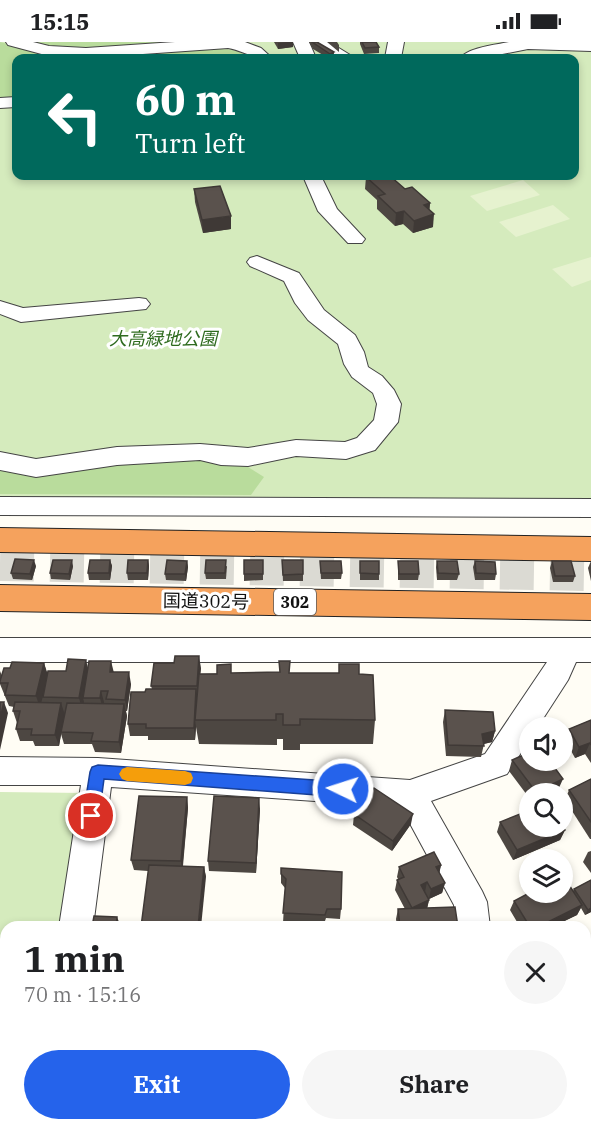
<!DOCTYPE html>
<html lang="en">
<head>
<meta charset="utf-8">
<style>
  body { margin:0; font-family:"IBM Plex Serif","Noto Sans JP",serif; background:#f6f6f6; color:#202124; height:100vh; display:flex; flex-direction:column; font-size:22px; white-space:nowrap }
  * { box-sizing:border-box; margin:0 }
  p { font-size:20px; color:#757577 }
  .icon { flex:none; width:33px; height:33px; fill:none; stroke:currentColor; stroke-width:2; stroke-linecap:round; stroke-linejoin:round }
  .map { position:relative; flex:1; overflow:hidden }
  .details { position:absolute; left:0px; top:879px; width:591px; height:210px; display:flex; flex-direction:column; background:#fff; border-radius:18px 18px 0 0; box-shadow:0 3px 9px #0003 }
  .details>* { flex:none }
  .banner { position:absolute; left:12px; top:12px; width:567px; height:126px; border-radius:12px; box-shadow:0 3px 9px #0003; background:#00695c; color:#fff; overflow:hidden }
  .controls { position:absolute; left:519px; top:675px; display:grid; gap:12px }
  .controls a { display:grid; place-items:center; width:54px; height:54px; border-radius:50%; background:#fff; box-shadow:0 3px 9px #0003; font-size:30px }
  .pin { position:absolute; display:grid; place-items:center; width:51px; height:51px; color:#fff; margin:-26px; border:3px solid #fff; border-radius:50%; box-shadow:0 2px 6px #0007 }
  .me { position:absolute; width:66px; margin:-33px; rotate:274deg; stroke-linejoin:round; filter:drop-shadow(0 0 4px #0008) }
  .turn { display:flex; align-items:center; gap:21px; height:126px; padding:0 24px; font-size:27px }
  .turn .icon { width:78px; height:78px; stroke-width:2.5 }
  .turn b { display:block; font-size:42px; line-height:51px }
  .round { display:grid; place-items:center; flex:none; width:63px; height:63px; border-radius:32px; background:#f6f6f6 }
  .headline { display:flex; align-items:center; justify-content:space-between; height:102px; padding:0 24px }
  h1 { font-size:36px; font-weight:700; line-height:45px }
  .action { display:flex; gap:12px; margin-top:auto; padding:12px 24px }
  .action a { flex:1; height:69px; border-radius:36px; background:#2563eb; color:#fff; font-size:24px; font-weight:700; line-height:69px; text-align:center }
  .action a+a { background:#f6f6f6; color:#202124 }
  .status { display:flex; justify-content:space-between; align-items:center; height:42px; padding:0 30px; background:#fff; direction:ltr }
  .status svg { height:16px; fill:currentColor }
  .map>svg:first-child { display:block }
</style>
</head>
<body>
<div class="status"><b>15:15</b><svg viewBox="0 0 49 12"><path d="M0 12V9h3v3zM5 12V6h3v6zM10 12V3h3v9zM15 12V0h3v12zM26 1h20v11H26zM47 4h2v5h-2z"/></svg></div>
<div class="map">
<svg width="591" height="1089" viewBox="0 0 591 1089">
  <rect width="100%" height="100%" fill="#fffdf5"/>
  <g fill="#d5ebbd" fill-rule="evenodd">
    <path d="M 0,0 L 591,0 L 591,456 L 0,459 ZM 16,16 L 574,16 L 574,134 L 16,134 Z"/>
    <polygon points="0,750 85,751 65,885 6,885 6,1046 0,1043"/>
  </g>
  <g fill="#b9dc9c">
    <polygon points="0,0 47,12 214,6 238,9 251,16 16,16 16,60 0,61"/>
    <path d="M 35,0 L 185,0 C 138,3 80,13 35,0 Z"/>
    <polygon points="194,415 240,420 264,435 251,453 0,452 0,423"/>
  </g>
  <g fill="#e6f2cf">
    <polygon points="523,138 540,153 487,169 470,154"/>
    <polygon points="553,163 570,177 516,195 499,180"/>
    <polygon points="591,215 591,238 572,245 552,227"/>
  </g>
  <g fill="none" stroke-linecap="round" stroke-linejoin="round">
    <polyline stroke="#dbdad3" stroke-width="34" stroke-dasharray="34 16" stroke-linecap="butt" points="0,522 591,532"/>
    <g stroke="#444" stroke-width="2">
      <g id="minor">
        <path d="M 6,0 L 33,0 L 49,4 L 86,6 L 175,0 L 245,0 L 261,6 L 272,16 C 255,18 244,9 228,6 L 86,16 L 49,14 L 8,3 Z"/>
        <polygon points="293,0 309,0 316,16 300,16"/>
        <path d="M 313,0 L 329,0 L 355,16 C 338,18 323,15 313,0 Z"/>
        <polygon points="388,0 404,0 401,16 385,16"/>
        <path d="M 509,0 L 591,0 L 591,9 L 528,7 L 482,16 L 460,16 C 470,5 495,3 509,0 Z"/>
        <polygon points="16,55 16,65 0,66 0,56"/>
        <polygon points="303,134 321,134 337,167 365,197 362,201 348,201 318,169"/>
        <polygon points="257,214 299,231 324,268 355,293 364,310 368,325 382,334 394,348 401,362 398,380 375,408 346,417 296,414 248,424 221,423 200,418 117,423 36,435 0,428 0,410 36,417 117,405 200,402 248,406 296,398 345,400 357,396 374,378 377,362 373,351 352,335 344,322 338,302 308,278 295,261 284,239 250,224 247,220 250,216"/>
        <polygon points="139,256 146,257 150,262 146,267 21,280 0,272 0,259 23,266"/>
        <polygon points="0,455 591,457 591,475 0,473"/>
        <polygon points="0,596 591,596 591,620 576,620 568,638 537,686 530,686 530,697 507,732 431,759 482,849 487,860 490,885 456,885 454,863 401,765 111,745 93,885 59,885 81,743 0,743 0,715 98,716 410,738 485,712 547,620 0,620"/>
        <polygon points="585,903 591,905 591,942 585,940"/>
        <polygon points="0,1054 6,1057 6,1083 45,1083 43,1089 0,1089"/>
        <polygon points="241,1083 279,1083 278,1089 240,1089"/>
        <polygon points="438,1083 476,1083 475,1089 437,1089"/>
      </g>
    </g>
    <g stroke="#222" stroke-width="2">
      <g id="highway">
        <polygon points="0,486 591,495 591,519 0,510"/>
        <polygon points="0,543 591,552 591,578 0,569"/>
      </g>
    </g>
    <use href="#minor" fill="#fff" fill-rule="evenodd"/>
    <use href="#highway" fill="#f5a25d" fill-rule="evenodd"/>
  </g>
  <g fill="#4d4742">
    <polygon points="274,0 293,0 293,5 278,7"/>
    <polygon points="309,0 317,0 334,10 333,16 328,16 313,7"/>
    <polygon points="327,0 337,0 339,3 339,10"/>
    <polygon points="357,0 376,0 379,5 379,11 364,12 360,2 360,0"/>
    <polygon points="366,135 405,147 430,161 429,168 433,185 413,191 403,182 395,184 377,167 377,158 365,147"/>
    <polygon points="194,147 231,187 203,191 195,160"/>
    <polygon points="110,518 112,524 110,538 89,538 88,531"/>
    <polygon points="148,518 149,524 148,538 128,538 127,531"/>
    <polygon points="263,518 263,538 244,539 244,532"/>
    <polygon points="282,518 303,518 303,539 283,539"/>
    <polygon points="187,519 188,525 186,539 166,538 165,532"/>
    <polygon points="320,519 342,531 341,537 321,537"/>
    <polygon points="360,519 379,532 379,538 360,538"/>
    <polygon points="398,519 419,532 418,538 398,538"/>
    <polygon points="437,519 459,532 457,538 437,538 436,525"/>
    <polygon points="475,519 496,532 495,538 475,538 473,525"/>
    <polygon points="552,519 575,534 573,540 553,540 550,526"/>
    <polygon points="591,519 591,539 588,526"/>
    <polygon points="36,524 32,538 13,537 11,531"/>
    <polygon points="73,524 70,538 51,537 50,531"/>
    <polygon points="227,524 226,537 206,537 205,531"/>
    <polygon points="44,621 47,632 88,626 114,630 131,642 127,669 126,669 127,674 121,711 95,710 92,702 64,702 61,692 59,704 35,704 33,699 20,699 16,687 17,681 13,669 14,665 9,664 0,642 0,644 0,629 2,634 10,626"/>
    <polygon points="339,622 359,632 375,678 373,702 300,702 300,708 283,708 283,697 277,697 277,703 199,702 196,685 195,698 148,698 148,694 130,694 128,682 152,647 151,644 201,626 200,632 232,631 339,631"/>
    <polygon points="445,668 495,689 492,700 484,702 481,715 446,714 443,680"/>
    <polygon points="591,678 591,721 585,712 575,716 565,698 569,687"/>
    <polygon points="512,718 558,748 551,752 530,752 530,757 509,729"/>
    <polygon points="591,737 591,797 590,797 565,758 569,748"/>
    <polygon points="187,755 188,766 183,824 204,825 206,835 148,829 134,828 131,818"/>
    <polygon points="260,767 256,831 209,829 208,819"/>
    <polygon points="354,772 411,782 392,809 353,783"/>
    <polygon points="500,780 565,788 560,798 513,818 497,790"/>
    <polygon points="591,809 591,831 583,820 588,810"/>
    <polygon points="441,823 439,831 445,841 442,851 429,857 429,858 427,866 458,885 397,885 396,877 398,867 405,867 395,848 397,838 398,837 397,835 399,825"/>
    <polygon points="281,832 341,867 340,877 326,876 324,882 283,881 285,846 281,841"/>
    <polygon points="591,838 591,870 585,873 581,866 577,873 552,885 520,885 510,868 514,859 573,849 574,847"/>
    <polygon points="100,1083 138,1083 135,1089 118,1089"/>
    <polygon points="511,1083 585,1083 587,1089 521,1089"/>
  </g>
  <g fill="#3f3936">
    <polygon points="288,0 293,0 293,5 278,7 278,1"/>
    <polygon points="334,10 333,16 330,16 330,12"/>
    <polygon points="430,161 429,174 424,163"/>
    <polygon points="404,169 403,182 395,184 396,171"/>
    <polygon points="434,172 433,185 413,191 414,179"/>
    <polygon points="231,174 231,187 203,191 202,178"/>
    <polygon points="34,518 36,524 32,538 30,532"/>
    <polygon points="72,518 73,524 70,538 69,532"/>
    <polygon points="110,518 112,524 110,538 109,531"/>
    <polygon points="148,518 149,524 148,538 147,531"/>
    <polygon points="187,519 188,525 186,539 185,532"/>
    <polygon points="199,614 201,626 198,656 197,644"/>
    <polygon points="86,618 89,630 83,656 84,660 82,667 79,656"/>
    <polygon points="111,619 114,631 110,630"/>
    <polygon points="44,621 48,633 40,666 36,654"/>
    <polygon points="129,630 131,642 127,669 125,658"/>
    <polygon points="196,647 198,659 195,678 196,685 195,698 194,686"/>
    <polygon points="101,649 104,660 103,668 100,656"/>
    <polygon points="4,660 8,671 0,708 0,676"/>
    <polygon points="61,661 65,673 61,690 61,693 59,704 55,693"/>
    <polygon points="124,662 127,674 121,711 119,700"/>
    <polygon points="495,689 492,700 479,703 482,692"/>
    <polygon points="590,701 585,712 575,716 579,705"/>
    <polygon points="563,737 558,748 551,752 536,752 536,750"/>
    <polygon points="187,755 188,766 182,829 181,819"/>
    <polygon points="259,756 260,767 256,831 256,821"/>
    <polygon points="413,772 411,782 392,809 393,799"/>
    <polygon points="565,788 560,798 513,818 517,808"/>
    <polygon points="441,823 439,833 436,825"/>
    <polygon points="204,825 206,835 201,885 198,885"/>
    <polygon points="427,840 425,850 421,843"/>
    <polygon points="445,841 442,851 429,857 431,847"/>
    <polygon points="429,858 427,867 410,875 412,866"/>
    <polygon points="582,863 577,873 552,885 538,885"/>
    <polygon points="591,866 591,870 585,873 588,868"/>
    <polygon points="117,875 119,880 118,885 116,885"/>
    <polygon points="132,1083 138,1083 135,1089 131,1089"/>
  </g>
  <g fill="#5a524d" stroke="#3f3936" stroke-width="1.5">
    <polygon points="312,0 317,0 334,10 330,12"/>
    <polygon points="362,0 376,0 379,5 365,6"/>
    <polygon points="370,134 390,134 405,147 412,145 430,161 424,163 434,172 414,179 404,169 396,171 378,154 385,152 366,135"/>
    <polygon points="220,144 231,174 202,178 194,147"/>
    <polygon points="15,517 34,518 30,532 11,531"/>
    <polygon points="53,518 72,518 69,532 50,531"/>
    <polygon points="90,518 110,518 109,531 88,531"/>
    <polygon points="128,518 148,518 147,531 127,531"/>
    <polygon points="167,518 187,519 185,532 165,532"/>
    <polygon points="206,518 226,518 225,531 205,531"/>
    <rect x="244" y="518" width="19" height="14"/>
    <polygon points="282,518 303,518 303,532 283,533"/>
    <polygon points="320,519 341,519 342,531 321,531"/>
    <polygon points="360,519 379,519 379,532 360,531"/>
    <polygon points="398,519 418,519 419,532 399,532"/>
    <polygon points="437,519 457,519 459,532 438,531"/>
    <polygon points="475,519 495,520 496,532 476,531"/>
    <polygon points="552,519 571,519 575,534 555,534"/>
    <polygon points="175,614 199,614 197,644 151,644 154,621 174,621"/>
    <polygon points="68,617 86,618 79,656 43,655 48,629 66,629"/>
    <polygon points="89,619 111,619 110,630 129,630 125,658 106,657 108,649 101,649 100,656 83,656"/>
    <polygon points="279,619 290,619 289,631 339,631 339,622 359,622 359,632 373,633 375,678 300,677 300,683 283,683 283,672 276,672 276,678 195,678 199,632 217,632 217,623 231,622 231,631 280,630"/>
    <polygon points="12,620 44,621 36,654 5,653 8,641 0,641 0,639 4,626 10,626"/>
    <polygon points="146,647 196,647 194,686 146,686 146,682 128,682 131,650 145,650"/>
    <polygon points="0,660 4,660 0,676"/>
    <polygon points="15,660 61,661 55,693 31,693 32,687 16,687 20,669 13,669"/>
    <polygon points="67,661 124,662 119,700 91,699 93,691 61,690"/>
    <polygon points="445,668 493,670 495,689 482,692 484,704 448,703"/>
    <polygon points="591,678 591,703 590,701 579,705 569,687"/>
    <polygon points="530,710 530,718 549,718 563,737 536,750 512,718"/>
    <polygon points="591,737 591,780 569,748"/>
    <polygon points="374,746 413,772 393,799 354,772"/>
    <polygon points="139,754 187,755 181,819 131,818"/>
    <polygon points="214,754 259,756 256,821 208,819"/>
    <polygon points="530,768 530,784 562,784 565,788 517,808 500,780"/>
    <polygon points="434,810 441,823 436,825 445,841 431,847 427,840 421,843 429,858 412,866 397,838 404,835 399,825"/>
    <polygon points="149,823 204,825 198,885 141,885"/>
    <polygon points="281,826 342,830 341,867 327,867 325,873 283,871 286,837 281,832"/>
    <polygon points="562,835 564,835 582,863 538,885 530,885 514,859 531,850 562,850"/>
    <polygon points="591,838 591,866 588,868 574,847"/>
    <polygon points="455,865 458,885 400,885 398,867"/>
    <polygon points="94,874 117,875 116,885 92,885"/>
    <polygon points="585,1060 591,1064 591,1080 587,1089 528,1089 519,1083 585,1083"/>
    <polygon points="115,1083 132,1083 130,1088"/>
    <polygon points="141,1083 203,1083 202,1089 139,1089"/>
    <polygon points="307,1083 329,1083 346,1089 305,1089"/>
    <polygon points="366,1083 407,1083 422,1088 365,1089"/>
  </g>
  <polygon fill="#2563eb" stroke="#184099" stroke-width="1.5" points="98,723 343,740 349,742 351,747 349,752 343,755 104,737 99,774 97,779 91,781 86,779 83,774 90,730 92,725"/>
  <polygon fill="#f59e0b" points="127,725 185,729 191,731 193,736 191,741 185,743 127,739 122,737 119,732 122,727"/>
  <g text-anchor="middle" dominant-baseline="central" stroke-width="6" stroke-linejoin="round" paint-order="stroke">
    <rect fill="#fff" stroke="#585858" stroke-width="1.5" x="274" y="547" width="42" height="26" rx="4.5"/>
    <g font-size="16" font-weight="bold" fill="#111">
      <text x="295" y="560">302</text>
    </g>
    <g font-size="18" font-style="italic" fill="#2f6b1f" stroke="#fff">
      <text x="163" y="296">大高緑地公園</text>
    </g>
    <g font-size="18" fill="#111" stroke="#fff">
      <text transform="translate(206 559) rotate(1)">国道302号</text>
    </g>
  </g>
</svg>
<div class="controls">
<a><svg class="icon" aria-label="sound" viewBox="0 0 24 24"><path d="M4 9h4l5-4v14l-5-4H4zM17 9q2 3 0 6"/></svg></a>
<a><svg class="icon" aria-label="search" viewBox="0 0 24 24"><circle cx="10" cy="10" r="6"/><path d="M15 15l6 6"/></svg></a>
<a><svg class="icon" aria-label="layers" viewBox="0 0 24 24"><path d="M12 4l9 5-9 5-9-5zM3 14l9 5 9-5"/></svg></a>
</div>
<div class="pin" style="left:91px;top:774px;background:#d93025"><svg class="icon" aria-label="arrive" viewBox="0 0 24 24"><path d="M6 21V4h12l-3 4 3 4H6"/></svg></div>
<svg class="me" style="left:343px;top:747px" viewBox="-20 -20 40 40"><circle r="17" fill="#2563eb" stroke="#fff" stroke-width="3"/><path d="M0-11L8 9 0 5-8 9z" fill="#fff"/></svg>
<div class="banner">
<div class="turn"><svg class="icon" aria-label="left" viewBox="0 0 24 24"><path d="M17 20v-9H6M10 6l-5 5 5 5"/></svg><div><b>60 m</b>Turn left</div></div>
</div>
<section class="details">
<div class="headline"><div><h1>1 min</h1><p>70 m · 15:16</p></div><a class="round"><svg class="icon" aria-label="close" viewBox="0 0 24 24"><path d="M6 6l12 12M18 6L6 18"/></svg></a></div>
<div class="action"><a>Exit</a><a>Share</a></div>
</section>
</div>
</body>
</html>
